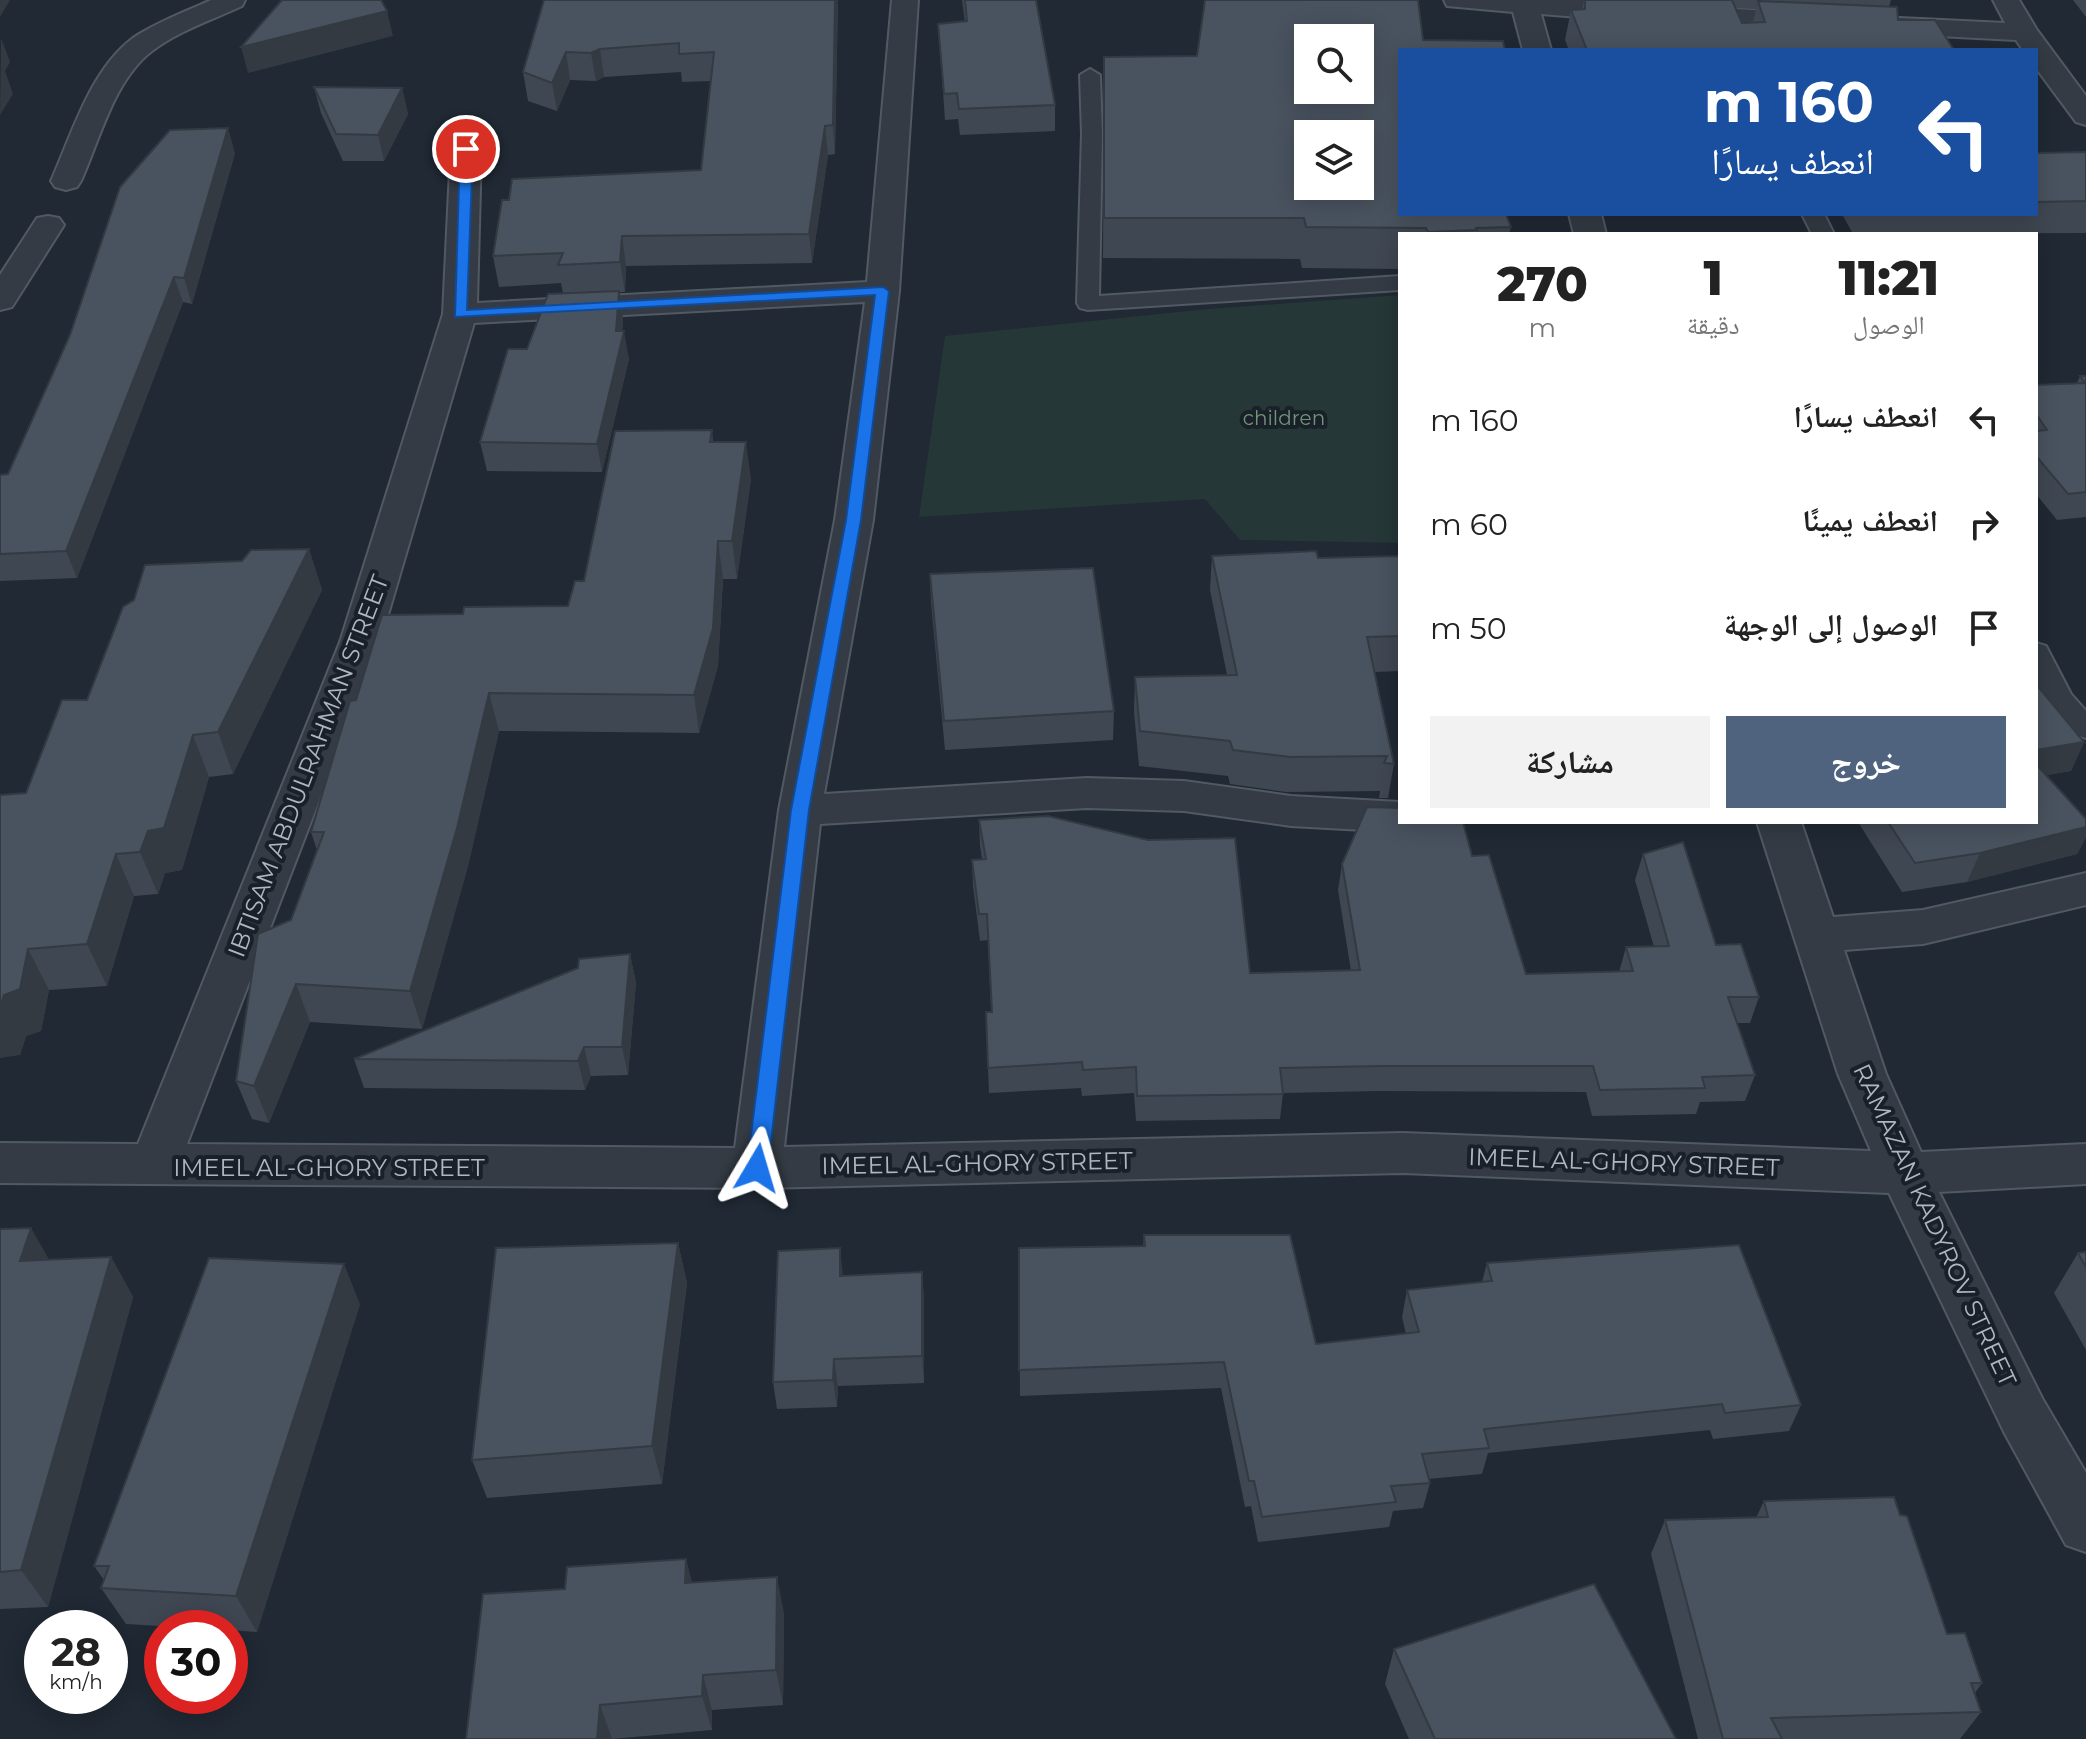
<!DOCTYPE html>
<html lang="ar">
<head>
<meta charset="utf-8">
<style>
  body { margin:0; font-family:Montserrat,"Noto Naskh Arabic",sans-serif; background:#f2f2f2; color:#222; direction:rtl; height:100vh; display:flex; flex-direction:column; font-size:30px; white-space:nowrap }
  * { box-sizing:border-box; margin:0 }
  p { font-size:26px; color:#767676 }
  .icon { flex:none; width:44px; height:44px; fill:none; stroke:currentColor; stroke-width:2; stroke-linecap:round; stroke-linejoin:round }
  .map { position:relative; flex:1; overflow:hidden; direction:ltr }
  .side { position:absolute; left:1398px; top:232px; width:640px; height:592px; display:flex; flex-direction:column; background:#fff; border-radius:0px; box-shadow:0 4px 20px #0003; direction:rtl }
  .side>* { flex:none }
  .top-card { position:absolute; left:1398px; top:48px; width:640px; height:168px; border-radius:0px; box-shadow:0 4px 20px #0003; direction:rtl; background:#1a4fa0; color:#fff; overflow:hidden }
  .buttons { position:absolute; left:1294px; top:24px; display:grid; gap:16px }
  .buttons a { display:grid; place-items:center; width:80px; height:80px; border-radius:0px; background:#fff; box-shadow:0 4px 20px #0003; font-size:40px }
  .speed { position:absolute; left:24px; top:1610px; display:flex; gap:16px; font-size:40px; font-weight:700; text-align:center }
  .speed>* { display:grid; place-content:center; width:104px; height:104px; border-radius:50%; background:#fff; box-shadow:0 4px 20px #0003; line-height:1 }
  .speed small { font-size:20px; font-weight:400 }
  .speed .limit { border:12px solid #d22; background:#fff; color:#111 }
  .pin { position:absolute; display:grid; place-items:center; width:68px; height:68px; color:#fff; margin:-34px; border:4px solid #fff; border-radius:50%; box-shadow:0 2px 8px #0007 }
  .me { position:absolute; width:88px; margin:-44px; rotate:7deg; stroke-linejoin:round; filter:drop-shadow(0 0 6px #0008) }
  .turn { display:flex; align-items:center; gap:28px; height:168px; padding:0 32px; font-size:36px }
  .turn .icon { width:104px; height:104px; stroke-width:2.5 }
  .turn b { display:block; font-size:56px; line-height:68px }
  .eta { display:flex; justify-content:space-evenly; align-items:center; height:136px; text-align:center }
  .eta b { font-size:48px; font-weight:800; line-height:56px }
  .button { display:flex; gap:16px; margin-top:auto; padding:16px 32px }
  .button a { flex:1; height:92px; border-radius:0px; background:#4f627e; color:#fff; font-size:32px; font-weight:800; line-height:92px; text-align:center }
  .button a+a { background:#f2f2f2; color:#222 }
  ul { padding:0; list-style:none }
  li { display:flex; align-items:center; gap:24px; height:104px; padding:0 32px }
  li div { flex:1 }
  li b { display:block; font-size:30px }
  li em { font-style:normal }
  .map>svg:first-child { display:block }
</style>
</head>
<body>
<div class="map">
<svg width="2086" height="1739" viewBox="0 0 2086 1739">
  <rect width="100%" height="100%" fill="#202934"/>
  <polygon fill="#253737" points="1400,295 1400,543 1240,540 1205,499 919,517 945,336 1208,309"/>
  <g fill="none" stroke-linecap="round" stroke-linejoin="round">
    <g stroke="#515962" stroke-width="4">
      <g id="lane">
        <polygon points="1090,69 1100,75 1102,134 1099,296 1400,276 1400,290 1088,310 1080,308 1077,303 1082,134 1080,75"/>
        <polygon points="1802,214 1824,214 1834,234 1812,234"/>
        <path d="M 2036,643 L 2046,646 L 2071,694 L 2086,711 L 2086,738 C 2065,733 2044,702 2037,682 C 2033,671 2036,655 2036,643 Z"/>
      </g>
    </g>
    <g stroke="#515962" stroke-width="4">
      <g id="street">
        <path d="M 211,0 L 245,0 L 242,6 C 212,20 178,31 152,51 C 114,80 100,139 81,181 L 77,187 L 66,190 L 55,187 L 51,181 C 72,134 90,70 133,38 C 157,22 185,12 211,0 Z"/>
        <path d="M 892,0 L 918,0 L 899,291 L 873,520 L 824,794 L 1087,778 L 1184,781 L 1291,796 L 1400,802 L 1400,822 L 1419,822 L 1415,828 L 1400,832 L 1291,826 L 1184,811 L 1087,808 L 820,824 L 784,1147 L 1403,1133 L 1871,1151 L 1838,1074 L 1757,822 L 1801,822 L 1833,917 L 1923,910 L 2086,873 L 2086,905 L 1923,944 L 1844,950 L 1886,1074 L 1921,1152 L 2086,1144 L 2086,1184 L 1939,1192 L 2042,1398 L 2086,1473 L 2086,1552 L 2066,1545 L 2004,1432 L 1889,1193 L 1403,1173 L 757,1188 L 0,1183 L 0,1143 L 138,1144 L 340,642 L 443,314 L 451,149 L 455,143 L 466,140 L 477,143 L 481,149 L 477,303 L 867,282 ZM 865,302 L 835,520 L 779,810 L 735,1148 L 187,1144 L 380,642 L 474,323 Z"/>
        <polygon points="1444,0 1643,0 1658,4 1814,14 1824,16 1828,22 1824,28 1814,30 1657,20 1616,12 1613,17 1603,19 1541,14 1551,50 1523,50 1513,12 1447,6"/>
        <polygon points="1993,0 2019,0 2037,30 2086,96 2086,125 2076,122 2036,68 2036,50 2023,50 2016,40 1879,33 1869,31 1865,25 1869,19 1879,17 2005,23"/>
        <polygon points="1569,214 1601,214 1606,234 1574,234"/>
        <polygon points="48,216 59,218 64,225 12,307 0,310 0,275 37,218"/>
      </g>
    </g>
    <use href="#lane" fill="#343b44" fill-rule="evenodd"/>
    <use href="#street" fill="#343b44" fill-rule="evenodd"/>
  </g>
  <g fill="#3f4752" fill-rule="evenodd">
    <polygon points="544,0 838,0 835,154 828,155 812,263 626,266 625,292 619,292 623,318 622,331 629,359 602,472 487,471 480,442 527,349 563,293 561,283 499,287 493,256 509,200 701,170 711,81 682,82 681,72 604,77 596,81 570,80 557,111 528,101 523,72"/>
    <polygon points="962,0 1036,0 1055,105 1055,131 960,135 958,119 945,120 938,24 965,22"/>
    <path d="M 1584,0 L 1891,0 L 1889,7 L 1898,20 L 1954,50 L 1569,50 L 1565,40 L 1571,10 L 1582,9 ZM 1736,8 L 1756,9 L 1753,22 L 1742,23 Z"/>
    <polygon points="2073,0 2086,0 2086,17"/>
    <polygon points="1400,50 1511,227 1509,234 1400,234 1400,269 1302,268 1300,259 1103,258 1104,57 1197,56"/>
    <polygon points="314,87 402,88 408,114 384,161 343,161 321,113"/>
    <polygon points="2086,152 2086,233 1853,234 1842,214 2036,214 2036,153"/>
    <polygon points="235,153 192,304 183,302 77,578 0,581 0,475 8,474"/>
    <polygon points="2080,376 2086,376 2086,517 2057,520 2036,494 2036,385 2077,383"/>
    <polygon points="712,430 713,442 751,479 737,579 723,579 718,666 699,733 499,731 468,866 422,1029 310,1022 269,1123 252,1119 236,1081 291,920 317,850 311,832 356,700 463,614 568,606 584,581"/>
    <polygon points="309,549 322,590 233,774 209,777 182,870 165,873 158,894 134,896 107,986 49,990 41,1031 26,1036 20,1055 26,793 87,700 242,561"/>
    <polygon points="1212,556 1318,558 1400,556 1400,671 1375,672 1394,764 1388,798 1379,798 1380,791 1286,792 1230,784 1228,776 1139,766 1134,712 1135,677 1227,675 1210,590"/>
    <polygon points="930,574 1114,711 1113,740 945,750 931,603"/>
    <polygon points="2036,684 2084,742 2071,771 2046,775 2086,819 2086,837 2077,854 1967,882 1902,892 1858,822 2036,822"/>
    <polygon points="979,820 1250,973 1351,971 1338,890 1342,864 1400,822 1472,856 1526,974 1619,972 1626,947 1654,947 1635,880 1643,854 1759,997 1750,1023 1737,1023 1755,1075 1745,1101 1700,1102 1696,1114 1592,1116 1586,1092 1379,1091 1283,1093 1280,1119 1136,1121 1134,1093 1082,1096 1081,1088 989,1093 986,1012 991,1012 988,940 980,941 973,886 972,860 982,859 980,846"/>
    <polygon points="630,954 636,983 628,1075 591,1076 585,1090 364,1088 354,1059"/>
    <polygon points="0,1229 50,1260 111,1257 133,1297 48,1607 0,1609"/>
    <polygon points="1144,1235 1316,1344 1406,1334 1402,1317 1407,1290 1482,1282 1487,1263 1801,1405 1789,1431 1713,1439 1710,1430 1488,1453 1482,1474 1428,1479 1430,1483 1423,1508 1393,1511 1389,1527 1258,1542 1251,1506 1245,1507 1221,1388 1020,1396 1019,1248 1143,1246"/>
    <polygon points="678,1243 687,1283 662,1484 487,1498 472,1460"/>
    <polygon points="2086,1252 2086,1350 2054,1293 2078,1253"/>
    <polygon points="922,1272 924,1300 924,1383 838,1386 837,1407 777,1409 773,1382 843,1276"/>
    <polygon points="360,1304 257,1632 230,1630 230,1628 193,1628 126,1624 101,1588 104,1580 94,1566"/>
    <polygon points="1764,1501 1900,1515 1947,1634 1982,1683 1975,1693 1981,1712 1960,1739 1698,1739 1651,1554 1665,1520 1756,1518"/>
    <polygon points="686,1559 692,1583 784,1613 783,1705 712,1710 712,1730 612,1739 466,1739 565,1589"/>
    <polygon points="1394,1649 1676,1739 1409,1739 1385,1684"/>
  </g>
  <g fill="#333a42">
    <polygon points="0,0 10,0 0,17"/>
    <polygon points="835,0 838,0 835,154 833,125"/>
    <polygon points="387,11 393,36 248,73 241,47"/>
    <polygon points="1,38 10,62 5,71 13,94 0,115"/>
    <polygon points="600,49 604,77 596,81 591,53"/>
    <polygon points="566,52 570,80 557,111 552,83"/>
    <polygon points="402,88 408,114 384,161 378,135"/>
    <polygon points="825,126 828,155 812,263 809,234"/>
    <polygon points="228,128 235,153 192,304 184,278"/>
    <polygon points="622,236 626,266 625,292 620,262"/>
    <polygon points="174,277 183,302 77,578 66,551"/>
    <polygon points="619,291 623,318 622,340 624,331 629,359 602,472 597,444 616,331"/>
    <polygon points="746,442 751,479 737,579 732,541"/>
    <polygon points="718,541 723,579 718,666 699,733 694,695"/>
    <polygon points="309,549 322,590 233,774 218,732"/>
    <polygon points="489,693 499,731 468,866 422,1029 410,991"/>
    <polygon points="193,735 209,777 182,870 165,873 158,894 140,852 148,831"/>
    <polygon points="2084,742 2071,771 2036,777 2036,750"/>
    <polygon points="2086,827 2086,837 2077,854 1967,882 1980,853"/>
    <polygon points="116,854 134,896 107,986 87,944"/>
    <polygon points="28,949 49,990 41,1031 26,1036 20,1055 0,1058 0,1008 4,995"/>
    <polygon points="630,954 636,983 628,1075 622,1047"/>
    <polygon points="296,984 310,1022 269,1123 254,1086"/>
    <polygon points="584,1047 591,1076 585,1090 578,1061"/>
    <polygon points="31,1228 54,1268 20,1261"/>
    <polygon points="678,1243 687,1283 662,1484 652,1446"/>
    <polygon points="840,1248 843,1276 840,1276"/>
    <polygon points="111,1257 133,1297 48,1607 21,1570"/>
    <polygon points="344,1264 360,1304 257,1632 236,1596"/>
    <polygon points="922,1272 924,1300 924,1383 922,1356"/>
    <polygon points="834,1359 838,1386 837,1407 833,1380"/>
    <polygon points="686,1559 695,1595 685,1583"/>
    <polygon points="777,1577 784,1613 783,1705 776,1670"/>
    <polygon points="703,1675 712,1710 712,1730 702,1696"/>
    <polygon points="600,1705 612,1739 597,1739"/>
  </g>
  <g fill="#49535f" stroke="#333a42" stroke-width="2" fill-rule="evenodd">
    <polygon points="282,0 381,0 387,11 241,47"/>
    <polygon points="544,0 835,0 833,125 825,126 809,234 622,236 620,262 558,265 563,253 493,256 502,200 509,200 512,179 701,170 714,52 679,54 679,43 600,49 591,53 566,52 552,83 523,72"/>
    <polygon points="965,0 1036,0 1055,105 959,109 957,93 944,94 938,24 967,21"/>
    <path d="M 1205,0 L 1418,0 L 1423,40 L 1503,41 L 1505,50 L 1400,50 L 1400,214 L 1506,214 L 1511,227 L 1476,228 L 1477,230 L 1428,232 L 1426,228 L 1306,227 L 1304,218 L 1104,218 L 1104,57 L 1197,56 ZM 1308,38 L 1360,38 L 1360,90 L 1308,90 ZM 1308,134 L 1360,134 L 1360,186 L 1308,186 Z"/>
    <polygon points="1585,0 1732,0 1742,23 1765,22 1758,1 1897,7 1898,20 1935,20 1954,50 1587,50 1571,10 1585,9"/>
    <polygon points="314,87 402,88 378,135 336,134"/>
    <polygon points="228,128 184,278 174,277 66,551 0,554 0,475 8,474 70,335 120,187 170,130"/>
    <polygon points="2086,152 2086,201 2036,202 2036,153"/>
    <polygon points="619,291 616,331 624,331 597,444 480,442 508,349 527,349 548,294"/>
    <polygon points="2080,376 2086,376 2086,492 2068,494 2036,456 2036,431 2047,430 2036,414 2036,385 2085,383"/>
    <polygon points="712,430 710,442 746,442 732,541 718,541 713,628 694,695 489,693 457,828 410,991 296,984 254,1086 236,1081 258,934 291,920 324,832 311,832 350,701 356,700 382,615 463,614 464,607 568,606 575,581 584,581 615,431"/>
    <polygon points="309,549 218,732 193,735 164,828 148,831 140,852 116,854 87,944 28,949 20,989 4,995 0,1008 0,795 26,793 62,700 87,700 123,607 134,600 145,565 242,561 251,550"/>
    <polygon points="1316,551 1318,558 1400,556 1400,636 1367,637 1394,764 1384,763 1387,756 1290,757 1233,750 1230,741 1140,731 1135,677 1237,675 1212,556"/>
    <polygon points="1093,568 1114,711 944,721 930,574"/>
    <polygon points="2036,684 2084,742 2036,750"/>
    <polygon points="2036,764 2086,819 2086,827 1980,853 1915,863 1888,822 2036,822"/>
    <polygon points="1367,807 1400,808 1400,822 1463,822 1472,856 1489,855 1526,974 1633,971 1626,947 1669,946 1643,854 1683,842 1716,945 1741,944 1759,997 1728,997 1755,1075 1702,1077 1705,1088 1600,1090 1593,1066 1383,1066 1280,1068 1283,1094 1137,1096 1136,1067 1083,1070 1082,1062 988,1068 986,1012 992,1012 987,914 979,914 972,860 986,859 979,820 1048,816 1148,840 1235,838 1250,973 1360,970 1342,864"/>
    <polygon points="630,954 622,1047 584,1047 578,1061 354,1059 578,968 579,959"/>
    <polygon points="31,1228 20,1261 111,1257 21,1570 0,1572 0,1229"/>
    <polygon points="1144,1235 1290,1235 1316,1344 1419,1332 1407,1290 1492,1281 1487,1263 1739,1245 1801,1405 1725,1413 1722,1404 1484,1429 1489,1448 1422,1454 1430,1483 1391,1486 1396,1502 1262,1517 1254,1481 1249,1481 1224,1362 1019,1370 1019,1248 1145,1246"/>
    <polygon points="678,1243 652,1446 472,1460 496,1248"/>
    <polygon points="840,1248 840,1276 922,1272 922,1356 834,1359 833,1380 773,1382 778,1251"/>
    <polygon points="2086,1252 2086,1267 2078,1253"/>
    <polygon points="209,1258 344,1264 236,1596 101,1588 109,1566 94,1566"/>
    <polygon points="1894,1497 1900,1515 1907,1516 1947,1634 1965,1633 1982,1683 1971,1683 1981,1712 1771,1718 1782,1739 1723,1739 1665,1520 1768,1517 1764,1501"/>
    <polygon points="686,1559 685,1583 777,1577 776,1670 703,1675 702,1696 600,1705 597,1739 466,1739 483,1594 565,1589 567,1567"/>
    <polygon points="1594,1584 1676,1739 1435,1739 1394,1649"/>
  </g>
  <polygon fill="#1a73e8" stroke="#114b97" stroke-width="2" points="466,146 473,149 467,310 883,287 889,291 861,520 809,810 768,1168 765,1174 757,1176 750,1174 747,1168 791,810 846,520 875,295 455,317 460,149"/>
  <g text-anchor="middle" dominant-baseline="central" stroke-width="8" stroke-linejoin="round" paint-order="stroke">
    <g font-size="20" fill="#709577" stroke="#192029">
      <text x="1284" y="418">children</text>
    </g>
    <g font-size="24" fill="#aeb6c1" stroke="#192029">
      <text transform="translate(308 766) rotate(-69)">IBTISAM ABDULRAHMAN STREET</text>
      <text transform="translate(1624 1162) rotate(2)">IMEEL AL-GHORY STREET</text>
      <text transform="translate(977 1163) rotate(-1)">IMEEL AL-GHORY STREET</text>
      <text x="329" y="1167">IMEEL AL-GHORY STREET</text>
      <text transform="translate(1935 1225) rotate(65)">RAMAZAN KADYROV STREET</text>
    </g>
  </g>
</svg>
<div class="buttons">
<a><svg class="icon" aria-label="search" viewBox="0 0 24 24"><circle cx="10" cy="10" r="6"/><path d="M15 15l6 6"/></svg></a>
<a><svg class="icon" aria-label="layers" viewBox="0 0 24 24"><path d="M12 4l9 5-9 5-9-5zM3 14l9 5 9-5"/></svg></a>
</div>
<div class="speed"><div>28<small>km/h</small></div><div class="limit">30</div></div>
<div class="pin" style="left:466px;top:149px;background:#d93025"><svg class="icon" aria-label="arrive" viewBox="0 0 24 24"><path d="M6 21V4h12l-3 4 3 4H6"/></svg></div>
<svg class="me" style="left:757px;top:1168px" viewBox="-20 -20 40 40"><path d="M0-17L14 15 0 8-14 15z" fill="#1a73e8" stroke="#fff" stroke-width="4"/></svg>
<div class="top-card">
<div class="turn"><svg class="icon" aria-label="left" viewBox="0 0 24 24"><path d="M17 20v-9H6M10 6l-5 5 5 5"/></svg><div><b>160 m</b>انعطف يسارًا</div></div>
</div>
<section class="side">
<div class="eta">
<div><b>11:21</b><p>الوصول</p></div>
<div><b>1</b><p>دقيقة</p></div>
<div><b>270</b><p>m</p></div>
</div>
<ul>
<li><svg class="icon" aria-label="left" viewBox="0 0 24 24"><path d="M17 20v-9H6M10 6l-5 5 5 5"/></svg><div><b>انعطف يسارًا</b></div><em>160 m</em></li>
<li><svg class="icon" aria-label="right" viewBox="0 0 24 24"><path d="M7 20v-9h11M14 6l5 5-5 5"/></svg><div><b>انعطف يمينًا</b></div><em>60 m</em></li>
<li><svg class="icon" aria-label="arrive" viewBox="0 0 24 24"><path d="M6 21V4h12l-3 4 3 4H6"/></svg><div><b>الوصول إلى الوجهة</b></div><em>50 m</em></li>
</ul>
<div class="button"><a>خروج</a><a>مشاركة</a></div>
</section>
</div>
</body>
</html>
